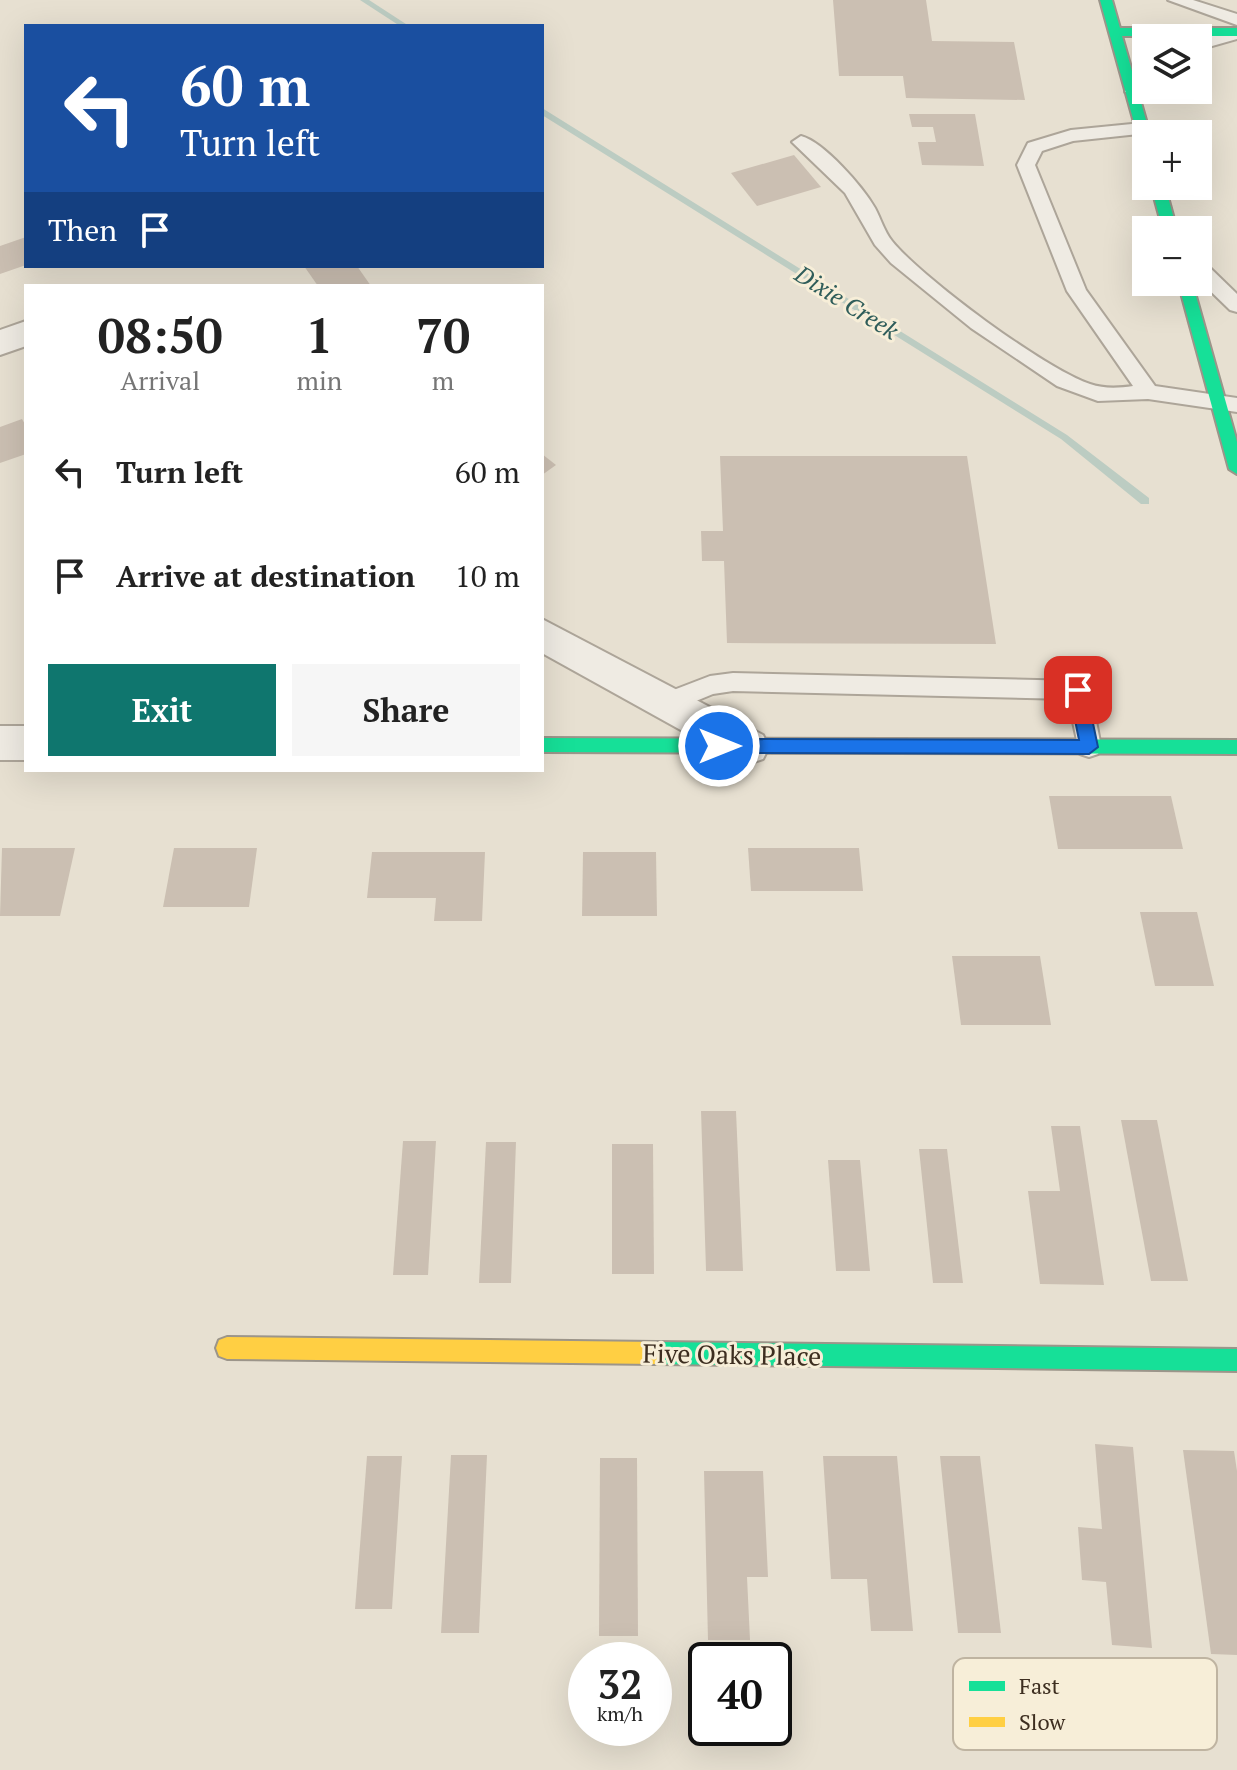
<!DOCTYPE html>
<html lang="en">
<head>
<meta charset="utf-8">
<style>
  body { margin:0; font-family:"PT Serif",serif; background:#f6f6f6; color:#222; height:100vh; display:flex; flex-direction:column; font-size:30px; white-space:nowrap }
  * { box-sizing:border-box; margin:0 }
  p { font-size:26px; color:#767676 }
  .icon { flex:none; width:44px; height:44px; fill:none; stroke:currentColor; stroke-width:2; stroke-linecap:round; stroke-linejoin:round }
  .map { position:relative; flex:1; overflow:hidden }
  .panel { position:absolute; left:24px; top:284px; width:520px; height:488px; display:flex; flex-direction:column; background:#fff; border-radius:0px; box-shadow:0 8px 32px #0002 }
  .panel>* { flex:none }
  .top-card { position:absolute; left:24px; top:24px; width:520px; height:244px; border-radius:0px; box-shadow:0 8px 32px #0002; background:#1a4fa0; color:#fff; overflow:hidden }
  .buttons { position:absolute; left:1132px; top:24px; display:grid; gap:16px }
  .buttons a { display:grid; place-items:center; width:80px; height:80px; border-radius:0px; background:#fff; box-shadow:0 8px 32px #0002; font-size:40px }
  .speed { position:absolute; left:568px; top:1642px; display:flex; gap:16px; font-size:40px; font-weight:700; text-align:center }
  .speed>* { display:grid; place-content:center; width:104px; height:104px; border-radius:50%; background:#fff; box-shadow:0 8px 32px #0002; line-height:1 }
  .speed small { font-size:20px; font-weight:400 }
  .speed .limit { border:4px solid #111; border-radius:12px; background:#fff; color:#111 }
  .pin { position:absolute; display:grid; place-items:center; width:68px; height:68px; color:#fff; margin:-34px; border-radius:16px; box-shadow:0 4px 12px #0006 }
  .me { position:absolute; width:88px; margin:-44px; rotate:90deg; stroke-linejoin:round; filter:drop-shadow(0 0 6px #0008) }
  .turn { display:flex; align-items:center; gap:28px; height:168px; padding:0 24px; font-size:36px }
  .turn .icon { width:104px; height:104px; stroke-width:2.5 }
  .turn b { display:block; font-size:56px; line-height:68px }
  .then { display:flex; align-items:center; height:76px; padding:0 24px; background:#0003; gap:16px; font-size:30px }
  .eta { display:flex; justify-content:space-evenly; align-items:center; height:136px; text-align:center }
  .eta b { font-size:48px; font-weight:800; line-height:56px }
  .button { display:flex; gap:16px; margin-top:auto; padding:16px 24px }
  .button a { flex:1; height:92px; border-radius:0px; background:#0f766e; color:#fff; font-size:32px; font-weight:800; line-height:92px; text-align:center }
  .button a+a { background:#f6f6f6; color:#222 }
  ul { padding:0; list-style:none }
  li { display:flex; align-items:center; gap:24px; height:104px; padding:0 24px }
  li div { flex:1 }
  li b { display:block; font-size:30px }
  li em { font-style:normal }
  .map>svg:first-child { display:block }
</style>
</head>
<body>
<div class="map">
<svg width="1237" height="1770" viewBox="0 0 1237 1770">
  <rect width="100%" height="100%" fill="#e7e0d1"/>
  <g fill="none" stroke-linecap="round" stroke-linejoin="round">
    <g fill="#bcccc2" fill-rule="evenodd">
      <polygon points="360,0 369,0 409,26 400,26"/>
      <polygon points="542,108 1067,435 1149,498 1149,504 1141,504 1061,439 542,115"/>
    </g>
  </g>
  <g fill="#cbbfb2">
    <polygon points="833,0 926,0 932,41 1014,42 1025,100 906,98 903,76 839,76"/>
    <polygon points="909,114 975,114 984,166 922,165 918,142 936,142 933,127 912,127"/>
    <polygon points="794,155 821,187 757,206 731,173"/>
    <polygon points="26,237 26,265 0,274 0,246"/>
    <polygon points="304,266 357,266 371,286 318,286"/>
    <polygon points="22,419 26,426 26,454 0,463 0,427"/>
    <polygon points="542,454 556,465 542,475"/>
    <polygon points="720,456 967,456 996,644 727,643 724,561 702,561 701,531 723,531"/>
    <polygon points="1049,796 1171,796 1183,849 1058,849"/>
    <polygon points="2,848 75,848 60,916 0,916"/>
    <polygon points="174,848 257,848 249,907 163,907"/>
    <polygon points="748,848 859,848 863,891 751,891"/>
    <polygon points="372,852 485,852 482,921 434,921 436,898 367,898"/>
    <polygon points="583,852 656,852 657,916 582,916"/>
    <polygon points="1140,912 1197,912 1214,986 1155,986"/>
    <polygon points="952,956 1040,956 1051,1025 961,1025"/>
    <polygon points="701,1111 736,1111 743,1271 706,1271"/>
    <polygon points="1121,1120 1157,1120 1188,1281 1151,1281"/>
    <polygon points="1051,1126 1080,1126 1104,1285 1040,1284 1028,1191 1060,1191"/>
    <polygon points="403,1141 436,1141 428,1275 393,1275"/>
    <polygon points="486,1142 516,1142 511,1283 479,1283"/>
    <polygon points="612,1144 653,1144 654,1274 612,1274"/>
    <polygon points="919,1149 947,1149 963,1283 933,1283"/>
    <polygon points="828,1160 860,1160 870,1271 836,1271"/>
    <polygon points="1095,1444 1133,1447 1152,1648 1112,1645 1106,1582 1082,1580 1078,1527 1102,1529"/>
    <polygon points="1183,1450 1234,1451 1237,1471 1237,1655 1211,1654"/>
    <polygon points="451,1455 487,1455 479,1633 441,1633"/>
    <polygon points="367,1456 402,1456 392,1609 355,1609"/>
    <polygon points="823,1456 897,1456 913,1631 871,1631 867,1579 831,1579"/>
    <polygon points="940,1456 980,1456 1001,1633 958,1633"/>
    <polygon points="600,1458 637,1458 638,1636 599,1636"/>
    <polygon points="704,1471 763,1471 768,1577 747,1577 750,1640 708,1640"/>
  </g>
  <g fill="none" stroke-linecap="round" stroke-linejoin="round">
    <g stroke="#ada599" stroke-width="4">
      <g id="lane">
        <polygon points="1168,0 1193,0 1237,14 1237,25"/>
        <polygon points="1237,28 1237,39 1198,50 1198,39"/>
        <polygon points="1146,69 1146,84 1137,92 1125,92 1125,84"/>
        <path d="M 1142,123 L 1148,125 L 1148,133 L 1073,141 L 1042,151 L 1035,165 L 1086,290 L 1155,386 L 1237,398 L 1237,412 L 1148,399 L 1098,401 L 1057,386 L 971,328 L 891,263 L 875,245 L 845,193 L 792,142 L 801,136 C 824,142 863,187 875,208 C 881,219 884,231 892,241 C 922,278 1045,369 1090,384 C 1104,389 1119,388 1133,386 L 1067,291 L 1017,165 L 1028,143 L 1071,130 Z"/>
        <polygon points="1198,262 1205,263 1237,294 1237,312 1230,310 1198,279"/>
        <polygon points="733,673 1078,681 1086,683 1090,690 1101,747 1098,754 1089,757 1080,754 1068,699 733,691 713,694 667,713 658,710 655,703 658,696 710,676"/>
      </g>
    </g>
    <g stroke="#ada599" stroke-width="4">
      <g id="street">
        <polygon points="26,321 26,346 0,355 0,330"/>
        <polygon points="542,619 763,735 769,747 763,759 748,764 733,759 542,653"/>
        <rect x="0" y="726" width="26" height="34"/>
      </g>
    </g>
    <g stroke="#9c958a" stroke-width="4">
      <g id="fast">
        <polygon points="1100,0 1112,0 1120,28 1237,28 1237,36 1122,36 1150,134 1146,134 1146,148 1140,144"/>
        <polygon points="1151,186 1165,186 1177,230 1163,230"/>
        <polygon points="1178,282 1192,282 1237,442 1237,474 1229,469"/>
        <polygon points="542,738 1237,740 1237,754 542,752"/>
        <polygon points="656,1342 1237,1349 1237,1371 656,1364 648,1361 645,1353 648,1345"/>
      </g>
    </g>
    <g stroke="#9c958a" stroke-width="4">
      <polygon id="slow" points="227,1337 656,1342 664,1345 667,1353 664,1361 656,1364 227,1359 219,1356 216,1348 219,1340"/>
    </g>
    <use href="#lane" fill="#efebe3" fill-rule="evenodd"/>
    <use href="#street" fill="#efebe3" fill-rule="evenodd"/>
    <use href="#fast" fill="#16e098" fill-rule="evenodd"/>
    <use href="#slow" fill="#ffcf43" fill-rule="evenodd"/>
  </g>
  <polygon fill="#1a73e8" stroke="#114b97" stroke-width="2" points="1078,684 1086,690 1098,747 1089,754 719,753 710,746 719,739 1079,740 1069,690"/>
  <g text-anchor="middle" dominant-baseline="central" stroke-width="6" stroke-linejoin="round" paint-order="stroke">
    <g font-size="24" font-style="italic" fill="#2f5d5a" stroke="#f7eed8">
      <text transform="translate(847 302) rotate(32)">Dixie Creek</text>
    </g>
    <g font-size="26" fill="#3d2e20" stroke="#f7eed8">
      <text transform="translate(732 1354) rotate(1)">Five Oaks Place</text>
    </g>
  </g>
  <rect x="953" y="1658" width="264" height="92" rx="12" fill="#f7eed8" stroke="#bfb4a1" stroke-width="2"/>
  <rect x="969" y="1681" width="36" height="10" fill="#16e098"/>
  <rect x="969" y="1717" width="36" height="10" fill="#ffcf43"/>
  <g font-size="22" fill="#3d2e20">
    <text x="1019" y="1694">Fast</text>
    <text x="1019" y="1730">Slow</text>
  </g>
</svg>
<div class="buttons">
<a><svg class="icon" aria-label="layers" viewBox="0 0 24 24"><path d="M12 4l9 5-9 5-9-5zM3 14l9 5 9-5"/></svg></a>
<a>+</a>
<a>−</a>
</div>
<div class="speed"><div>32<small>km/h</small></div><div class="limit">40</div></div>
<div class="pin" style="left:1078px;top:690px;background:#d93025"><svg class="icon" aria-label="arrive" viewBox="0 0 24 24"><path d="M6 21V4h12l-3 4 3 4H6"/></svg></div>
<svg class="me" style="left:719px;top:746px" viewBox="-20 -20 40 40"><circle r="17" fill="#1a73e8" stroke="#fff" stroke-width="3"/><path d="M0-11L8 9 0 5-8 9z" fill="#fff"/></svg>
<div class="top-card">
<div class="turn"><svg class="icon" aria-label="left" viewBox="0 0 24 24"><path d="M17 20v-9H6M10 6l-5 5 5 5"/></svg><div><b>60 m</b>Turn left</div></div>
<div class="then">Then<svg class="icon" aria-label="arrive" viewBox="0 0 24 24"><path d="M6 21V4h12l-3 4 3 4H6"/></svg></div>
</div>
<section class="panel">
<div class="eta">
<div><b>08:50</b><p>Arrival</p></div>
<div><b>1</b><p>min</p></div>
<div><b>70</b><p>m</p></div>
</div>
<ul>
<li><svg class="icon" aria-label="left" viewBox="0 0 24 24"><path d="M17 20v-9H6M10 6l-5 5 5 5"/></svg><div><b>Turn left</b></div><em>60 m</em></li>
<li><svg class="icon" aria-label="arrive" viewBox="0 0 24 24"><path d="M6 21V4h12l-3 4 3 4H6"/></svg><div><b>Arrive at destination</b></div><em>10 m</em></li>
</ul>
<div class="button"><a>Exit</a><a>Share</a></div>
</section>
</div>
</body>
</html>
